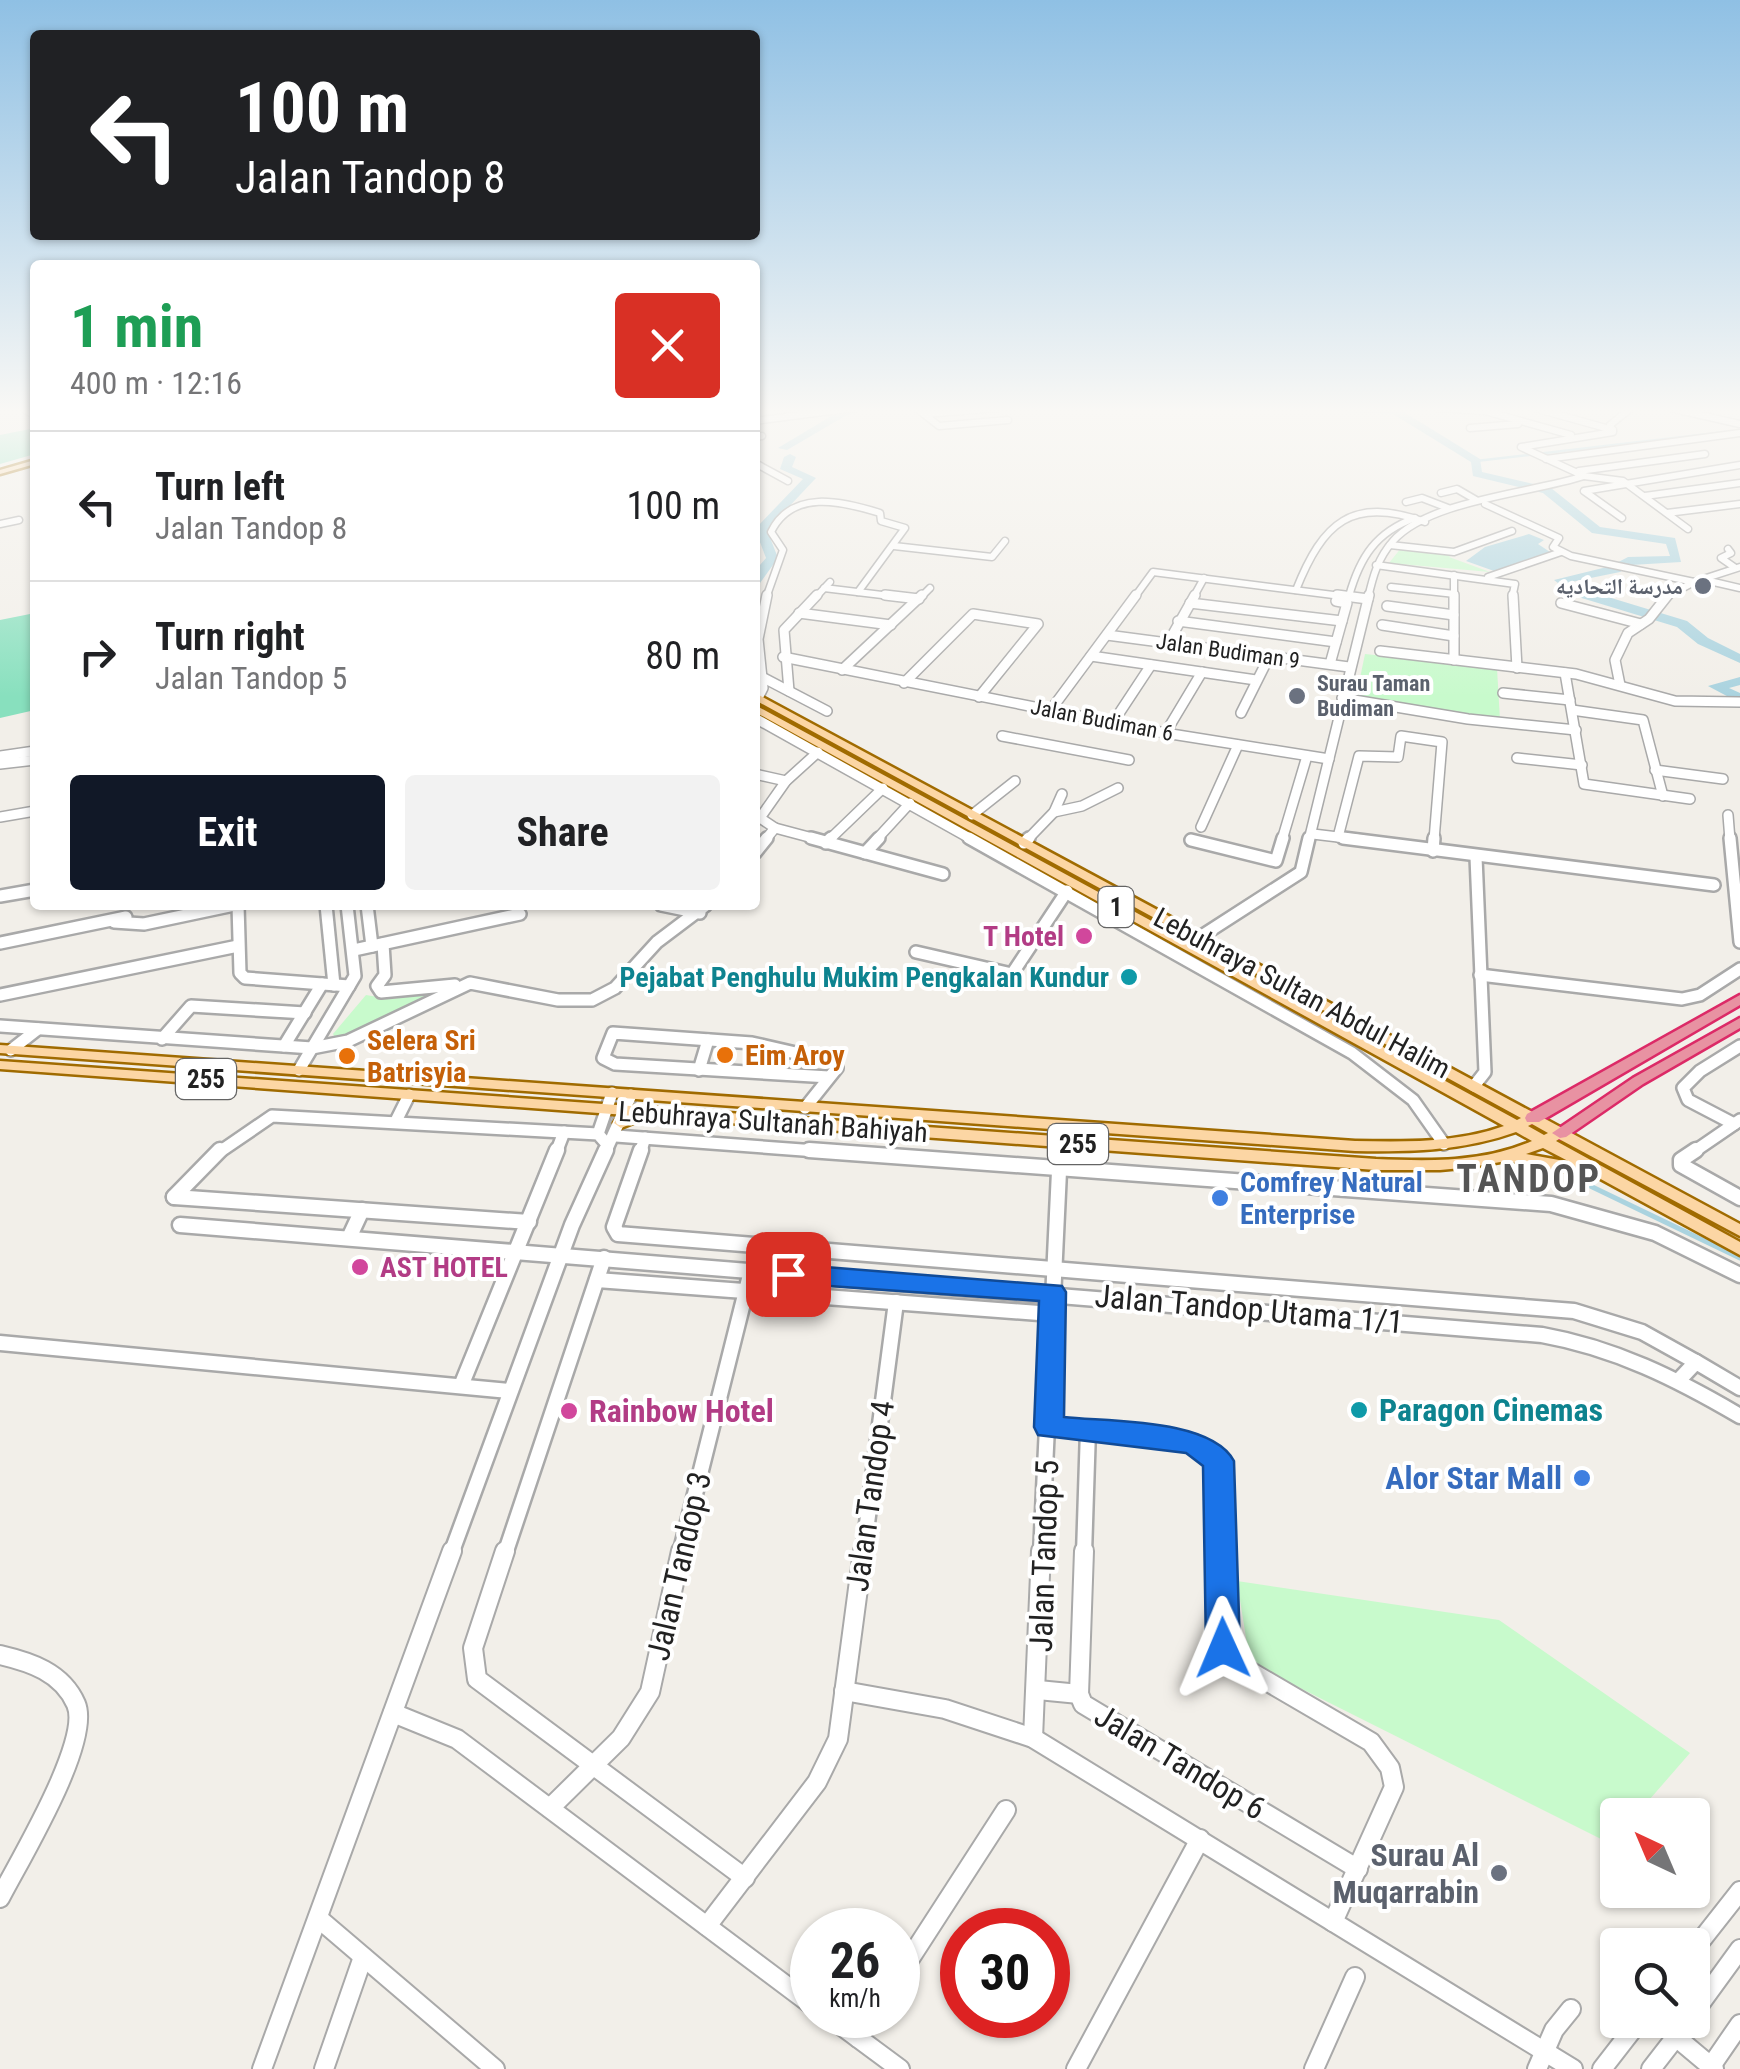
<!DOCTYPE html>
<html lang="en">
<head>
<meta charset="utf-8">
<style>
  body { margin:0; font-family:"Roboto Condensed","Noto Naskh Arabic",sans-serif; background:#f2f2f2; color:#202124; height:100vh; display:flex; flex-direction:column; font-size:38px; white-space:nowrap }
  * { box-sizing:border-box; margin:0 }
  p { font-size:32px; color:#757577 }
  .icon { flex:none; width:55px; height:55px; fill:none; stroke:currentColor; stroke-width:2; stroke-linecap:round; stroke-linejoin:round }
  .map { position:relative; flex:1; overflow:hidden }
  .side { position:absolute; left:30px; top:260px; width:730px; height:650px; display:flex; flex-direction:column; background:#fff; border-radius:10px; box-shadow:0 2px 8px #0004 }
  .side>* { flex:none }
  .guide { position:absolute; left:30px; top:30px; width:730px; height:210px; border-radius:10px; box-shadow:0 2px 8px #0004; background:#202124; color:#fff; overflow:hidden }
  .needle { width:65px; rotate:316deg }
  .controls { position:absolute; left:1600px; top:1798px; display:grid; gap:20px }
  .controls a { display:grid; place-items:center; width:110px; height:110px; border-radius:10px; background:#fff; box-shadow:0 2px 8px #0004; font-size:50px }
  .speed { position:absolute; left:790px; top:1908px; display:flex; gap:20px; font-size:50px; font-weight:700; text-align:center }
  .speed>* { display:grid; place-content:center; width:130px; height:130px; border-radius:50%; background:#fff; box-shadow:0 2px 8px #0004; line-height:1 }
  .speed small { font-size:25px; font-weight:400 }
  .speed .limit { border:15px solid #d22; background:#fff; color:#111 }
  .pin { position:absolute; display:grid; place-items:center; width:85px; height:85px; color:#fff; margin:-42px; border-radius:20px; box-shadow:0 5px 15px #0006 }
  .me { position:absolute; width:110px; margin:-55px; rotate:359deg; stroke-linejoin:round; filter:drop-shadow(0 0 8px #0008) }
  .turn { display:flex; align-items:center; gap:35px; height:210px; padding:0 40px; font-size:45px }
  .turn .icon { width:130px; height:130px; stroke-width:2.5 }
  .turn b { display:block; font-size:70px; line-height:85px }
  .round { display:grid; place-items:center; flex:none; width:105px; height:105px; border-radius:10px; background:#f2f2f2 }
  .headline { display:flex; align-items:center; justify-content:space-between; height:170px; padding:0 40px }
  h1 { font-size:60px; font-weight:700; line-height:75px; color:#1e9e55 }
  .action { display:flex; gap:20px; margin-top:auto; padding:20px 40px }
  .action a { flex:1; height:115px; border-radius:10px; background:#111827; color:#fff; font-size:40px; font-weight:700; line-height:115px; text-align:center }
  .action a+a { background:#f2f2f2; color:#202124 }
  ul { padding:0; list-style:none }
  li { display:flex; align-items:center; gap:30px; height:150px; padding:0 40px; border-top:2px solid #e0e0e0 }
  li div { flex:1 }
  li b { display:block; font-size:38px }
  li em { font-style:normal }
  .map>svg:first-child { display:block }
</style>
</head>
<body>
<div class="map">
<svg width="1740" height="2069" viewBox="0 0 1740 2069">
  <rect width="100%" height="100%" fill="#f2efe9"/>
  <g fill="#c8facc">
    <polygon points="1401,548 1454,554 1449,557 1490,572 1389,563"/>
    <polygon points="1365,654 1497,668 1500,720 1356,697"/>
    <polygon points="444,991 347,1039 336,1039 333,1034 366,995 390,999"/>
    <polygon points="1237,1581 1499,1620 1690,1753 1636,1815 1618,1815 1617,1837 1611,1844 1250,1663"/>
  </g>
  <g fill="#88e0be">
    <polygon points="35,428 35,454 0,464 0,435"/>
    <polygon points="35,613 35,710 0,718 0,620"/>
  </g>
  <polygon fill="#aad3df" points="1529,534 1544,540 1538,544 1550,552 1494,571 1466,561 1485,547"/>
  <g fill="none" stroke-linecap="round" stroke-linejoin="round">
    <polyline stroke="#aad3df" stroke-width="2.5" points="1476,461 1725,432"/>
    <polyline stroke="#aad3df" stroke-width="5" points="1584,1183 1740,1258"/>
    <g fill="#aad3df" fill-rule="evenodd">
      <polygon points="857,408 874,408 845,416 787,450 778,448 838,412"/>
      <polygon points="1308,408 1399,409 1480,459 1482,472 1551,488 1600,527 1675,538 1681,562 1631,565 1620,572 1571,582 1585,590 1687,621 1708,638 1740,654 1740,663 1698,644 1677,627 1575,596 1554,580 1611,566 1628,557 1670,556 1666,544 1592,533 1543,493 1473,476 1471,462 1393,414 1313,411"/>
      <polygon points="790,454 796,457 792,467 816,478 767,530 778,558 760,583 755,584 755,571 766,558 755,529 803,479 780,469 784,457"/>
      <polygon points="1740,677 1740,685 1729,688 1740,693 1740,703 1708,686"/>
    </g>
    <g stroke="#a9a9a9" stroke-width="9">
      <g id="minor-far4">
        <polyline points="23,408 35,416"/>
        <polyline points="916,408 939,426 1008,420"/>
        <polyline points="1436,408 1485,411 1571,435"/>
        <polyline points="1534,408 1613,430"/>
        <polyline points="1670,408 1740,424"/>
        <polyline points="924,414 998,408"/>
        <polyline points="755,421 854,408"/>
        <polyline points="1470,428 1518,424"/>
        <polyline points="755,437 762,436"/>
        <polyline points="1546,459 1740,433"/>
        <polyline points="755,463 788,481"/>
        <polyline points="1579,471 1705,454"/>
        <polyline points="1584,476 1623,481 1688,529"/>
        <polyline points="1441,493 1457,489 1476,500"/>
        <polyline points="1645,496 1740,483"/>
        <polyline points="1406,502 1422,498 1448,508"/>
        <polyline points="1485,504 1559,538 1553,547 1571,556 1694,582 1740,567"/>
        <polyline points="1667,513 1740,504"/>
        <polyline points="1622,518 1584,491 1740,465"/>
        <polyline points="0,524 19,520"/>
        <polyline points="1390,545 1454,552 1512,531"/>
        <polyline points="894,546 992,557 1005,541"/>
        <polyline points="1728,549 1731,553 1721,558 1734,567"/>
        <polyline points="1376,565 1515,584 1512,598"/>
        <polyline points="1454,575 1454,598"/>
        <polyline points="1488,577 1561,552"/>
        <polyline points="1705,580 1740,588"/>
        <polyline points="1391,587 1455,594"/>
        <polyline points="824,588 907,598"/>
        <path d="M 1296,590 C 1323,522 1352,496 1425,522"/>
        <path d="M 1349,596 C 1360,557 1376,532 1415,518"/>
        <path d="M 766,598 L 783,550 L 771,532 C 792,489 841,501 880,513 L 881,521 L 905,528 L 858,592"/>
        <polyline points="815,598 830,582"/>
        <polyline points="920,598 930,588"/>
        <polyline points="1134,598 1153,572 1357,598"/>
        <polyline points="1193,598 1204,578"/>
        <path d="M 1368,598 C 1373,576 1378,558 1393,541 C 1429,500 1532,493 1584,476 L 1521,447 L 1613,432 L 1610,425 L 1631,408"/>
        <polyline points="1664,598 1694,582"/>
      </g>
    </g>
    <g stroke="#a9a9a9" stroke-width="12">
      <g id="minor-far3">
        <polyline points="885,595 919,599"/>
        <polyline points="1337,595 1368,599"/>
        <polyline points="1454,595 1454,660"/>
        <polyline points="1513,595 1517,668"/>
        <polyline points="1190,603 1342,621"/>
        <polyline points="1561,603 1641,624"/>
        <polyline points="1387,606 1454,615"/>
        <polyline points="799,613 891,625"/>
        <polyline points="1178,621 1336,642"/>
        <polyline points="1382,625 1454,636"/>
        <polyline points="1107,635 1349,667"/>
        <polyline points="1168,643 1195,595"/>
        <polyline points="1380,651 1576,674 1675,701 1740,702"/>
        <polyline points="1091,656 1256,680"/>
        <polyline points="783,657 1165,733 1329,759"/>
        <polyline points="1330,664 1347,603 1336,601"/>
        <polyline points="842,670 922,595"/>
        <polyline points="1565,673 1584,784 1690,799"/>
        <polyline points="758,675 827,711"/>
        <polyline points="904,683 973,614 1038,624 979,697"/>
        <polyline points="1620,685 1615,660 1628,633 1649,619 1668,595"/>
        <polyline points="789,691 784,630 817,595"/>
        <polyline points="1503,693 1570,700"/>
        <polyline points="758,698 763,688 758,639 767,595"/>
        <polyline points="1342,698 1468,719 1576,730"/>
        <polyline points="1572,710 1643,720 1663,796"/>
        <polyline points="1050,711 1136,595"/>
        <polyline points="1241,713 1269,657"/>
        <polyline points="755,718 973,840"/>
        <polyline points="1116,718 1151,665"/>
        <polyline points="1169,727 1202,672"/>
        <polyline points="1002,736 1129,760"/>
        <polyline points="0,756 35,751"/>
        <polyline points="1517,758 1582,765"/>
        <polyline points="0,764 35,760"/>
        <polyline points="1655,770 1723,779"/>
        <polyline points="755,774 786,781"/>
        <polyline points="1054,812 1082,806 1118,788"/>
        <polyline points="972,815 1015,781"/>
        <polyline points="1728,815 1730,840"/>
        <polyline points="0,817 35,811"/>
        <polyline points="1201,827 1238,745"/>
        <polyline points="775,828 820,840"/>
        <polyline points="1313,834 1363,840"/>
        <polyline points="1338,837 1359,756 1398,757 1401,736 1442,742 1434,840"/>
        <polyline points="765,840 775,828 760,818 786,781 818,752"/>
        <polyline points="829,840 883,788"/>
        <polyline points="876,840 910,803"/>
        <polyline points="1027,840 1054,812 1062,794"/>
        <polyline points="1282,840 1307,756"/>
        <polyline points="1309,840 1369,595"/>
      </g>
    </g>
    <g stroke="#a9a9a9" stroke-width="16">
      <g id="minor-far2">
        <polyline points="811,838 943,874"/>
        <polyline points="969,838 1352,1053 1413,1100 1444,1144"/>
        <polyline points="1343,838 1714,885"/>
        <polyline points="1730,838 1740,942"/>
        <polyline points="1191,840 1276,861 1283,838"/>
        <polyline points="826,843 831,838"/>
        <polyline points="1024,843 1029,838"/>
        <polyline points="1433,851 1434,838"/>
        <polyline points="755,853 767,838"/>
        <polyline points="865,853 879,838"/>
        <polyline points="0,896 35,890"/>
        <polyline points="238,905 240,973 245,978 349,986"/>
        <polyline points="326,905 334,985"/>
        <polyline points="367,905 372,946"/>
        <polyline points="661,905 700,913"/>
        <polyline points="114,922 144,924 234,905"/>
        <polyline points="1200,937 1301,872 1309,838"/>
        <polyline points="0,943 126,917"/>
        <polyline points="383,944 385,975 377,986 381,992 455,985"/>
        <polyline points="354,950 520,914"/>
        <polyline points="916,952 1012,974 1067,891"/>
        <polyline points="1480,975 1682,999 1700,995 1740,969"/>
        <polyline points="0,995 238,946"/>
        <polyline points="0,1026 312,1048 348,1041 470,983 558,1000 592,1000 615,988 657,942 706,905"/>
        <polyline points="162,1039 191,1006 305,1013"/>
        <polyline points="284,1046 322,984"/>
        <polyline points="11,1050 38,1029"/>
        <polyline points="299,1070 355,976 347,905"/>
        <polyline points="699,1070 708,1040"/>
        <polyline points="1474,1086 1485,1072 1476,857"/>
        <polyline points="805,1108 837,1068 835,1062 752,1043 613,1033 603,1058 615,1064 829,1077"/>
        <polyline points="396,1121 409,1095"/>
        <polyline points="1734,1124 1688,1100 1683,1088 1700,1071 1740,1046"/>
        <polyline points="598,1134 612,1093"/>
        <polyline points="616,1136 843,1153"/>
        <polyline points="218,1153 272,1116 598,1134 606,1143"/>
        <polyline points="556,1153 564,1132"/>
        <polyline points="605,1153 631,1095"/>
        <polyline points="640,1153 645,1138"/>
        <polyline points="1060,1153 1060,1142"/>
        <polyline points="1692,1153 1740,1120"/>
      </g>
    </g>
    <g stroke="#a9a9a9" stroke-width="19">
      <g id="minor-far1">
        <polyline points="641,1150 614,1227 618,1234 1574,1311 1642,1332 1696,1362"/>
        <polyline points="809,1150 1551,1204 1655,1233 1740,1275"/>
        <polyline points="1696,1150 1681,1160 1681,1165 1740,1198"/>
        <polyline points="174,1197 220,1150"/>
        <polyline points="174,1197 529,1222"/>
        <path d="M 180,1225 L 1542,1335 C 1615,1348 1677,1379 1740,1416"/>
        <polyline points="349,1238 362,1210"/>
        <polyline points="597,1280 1052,1314"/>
        <polyline points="0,1343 509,1391"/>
        <polyline points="1679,1380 1696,1362 1740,1388"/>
        <polyline points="461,1386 557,1150"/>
        <polyline points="1048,1427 1193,1442 1218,1461 1220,1554"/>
        <polyline points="451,1554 572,1225 606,1150"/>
        <polyline points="505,1554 604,1258"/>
        <polyline points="680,1554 751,1271"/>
        <polyline points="863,1554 896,1302"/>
        <polyline points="1041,1554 1060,1150"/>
        <polyline points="1084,1554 1088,1430"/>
      </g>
    </g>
    <g stroke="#a9a9a9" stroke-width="22">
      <g id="minor">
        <polyline points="505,1551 473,1648 477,1679 745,1878"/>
        <polyline points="1084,1551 1079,1694 1083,1704 1358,1869"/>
        <polyline points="1220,1551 1223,1648 1229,1659 1371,1742 1390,1768 1394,1787 1333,1922"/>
        <path d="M 0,1655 C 30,1662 62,1672 76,1704 C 92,1741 19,1861 0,1898"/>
        <polyline points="1038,1690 1079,1694"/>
        <polyline points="844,1691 945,1709 1033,1738 1573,2069"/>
        <polyline points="393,1713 457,1739 812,2005"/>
        <polyline points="1033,1738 1041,1551"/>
        <polyline points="550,1808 621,1738 650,1692 681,1551"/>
        <polyline points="318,1918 495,2069"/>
        <polyline points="707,1926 817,1782 838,1739 863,1551"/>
        <polyline points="1692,1952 1740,1891"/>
        <polyline points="898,1977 1006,1810"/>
        <polyline points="827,2015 900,2069"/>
        <polyline points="1692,2015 1740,1949"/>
        <polyline points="1676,2037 1714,2069"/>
        <polyline points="858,2038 873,2015"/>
        <polyline points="262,2069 452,1551"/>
        <polyline points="324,2069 363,1957"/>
        <polyline points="1076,2069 1200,1839"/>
        <polyline points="1314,2069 1355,1977"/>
        <polyline points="1537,2069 1554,2030 1571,2009"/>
        <polyline points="1602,2069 1640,2020"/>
        <polyline points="1651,2069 1689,2020"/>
        <polyline points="1709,2069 1740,2024"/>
      </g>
    </g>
    <g stroke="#a06b00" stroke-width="5">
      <g id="major">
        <polygon points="35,460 35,464 0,474 0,470"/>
        <path d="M 755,693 L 1740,1224 L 1740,1236 L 1559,1139 L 1556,1141 L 1740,1242 L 1740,1255 L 1586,1171 L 1580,1174 L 1506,1161 L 1472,1167 L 1440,1170 L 1376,1170 L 648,1117 L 621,1128 L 614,1123 L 616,1120 L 626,1115 L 0,1069 L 0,1061 L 1376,1159 C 1428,1161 1483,1163 1532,1141 L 1516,1132 C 1463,1151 1410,1152 1355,1151 L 0,1053 L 0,1045 L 1355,1141 C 1406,1142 1456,1143 1504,1126 L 755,712 L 755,705 L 1517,1120 L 1521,1118 L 755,700 ZM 1532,1124 L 1548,1133 L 1544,1135 L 1528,1126 ZM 1543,1148 L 1570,1162 L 1526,1154 Z"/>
      </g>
    </g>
    <g stroke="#dc2a67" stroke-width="5">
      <g id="highway">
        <polygon points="1740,995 1740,1005 1539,1122 1527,1122 1525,1118 1527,1114"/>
        <polygon points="1740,1018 1740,1028 1643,1084 1566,1137 1560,1138 1552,1133 1633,1078"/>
      </g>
    </g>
    <use href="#minor-far4" stroke="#fff" stroke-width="6"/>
    <use href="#minor-far3" stroke="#fff" stroke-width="9"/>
    <use href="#minor-far2" stroke="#fff" stroke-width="11"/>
    <use href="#minor-far1" stroke="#fff" stroke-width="14"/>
    <use href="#minor" stroke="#fff" stroke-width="18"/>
    <use href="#major" fill="#fcd6a4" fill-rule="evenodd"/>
    <use href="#highway" fill="#e892a2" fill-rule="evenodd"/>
  </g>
  <linearGradient id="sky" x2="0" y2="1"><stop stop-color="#8fc0e4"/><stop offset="0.59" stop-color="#f9f8f5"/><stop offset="1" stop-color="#f9f8f5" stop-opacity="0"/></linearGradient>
  <rect width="1740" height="697" fill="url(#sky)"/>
  <path fill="#1a73e8" stroke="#114b97" stroke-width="2.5" d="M 788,1264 L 1062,1286 L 1066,1292 L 1064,1417 C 1108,1422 1211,1418 1234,1461 L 1240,1648 L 1235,1659 L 1223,1663 L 1211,1659 L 1206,1648 L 1203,1466 L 1186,1453 L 1038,1435 L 1034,1427 L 1039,1301 L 788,1283 L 775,1274 Z"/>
  <g fill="#6b7280" stroke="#fff" stroke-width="4">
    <circle cx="1703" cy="586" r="10"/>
    <circle cx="1297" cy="696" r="10"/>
    <circle cx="1499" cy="1873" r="10"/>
  </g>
  <g fill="#d1479c" stroke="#fff" stroke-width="4">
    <circle cx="1084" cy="936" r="10"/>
    <circle cx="360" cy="1267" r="10"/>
    <circle cx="569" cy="1411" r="10"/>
  </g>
  <g fill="#0f9aa8" stroke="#fff" stroke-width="4">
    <circle cx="1129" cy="977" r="10"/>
    <circle cx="1359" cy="1410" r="10"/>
  </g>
  <g fill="#e8710a" stroke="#fff" stroke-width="4">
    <circle cx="725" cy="1055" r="10"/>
    <circle cx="347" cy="1056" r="10"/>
  </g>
  <g fill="#3f7fe0" stroke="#fff" stroke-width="4">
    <circle cx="1220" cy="1198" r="10"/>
    <circle cx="1582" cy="1478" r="10"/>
  </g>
  <g text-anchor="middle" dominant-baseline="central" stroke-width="8" stroke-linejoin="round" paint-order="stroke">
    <g font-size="22" font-weight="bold" fill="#5b616d" stroke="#fff" text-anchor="end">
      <text x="1683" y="586">مدرسة التحاديه</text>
      <text x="1317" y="683" text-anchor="start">Surau Taman<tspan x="1317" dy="25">Budiman</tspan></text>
    </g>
    <g font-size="22" fill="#222" stroke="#fff">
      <text transform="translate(1228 651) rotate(8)">Jalan Budiman 9</text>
      <text transform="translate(1102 720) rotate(11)">Jalan Budiman 6</text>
    </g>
    <g fill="#fff" stroke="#646464" stroke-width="2.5">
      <rect x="1098.5" y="887" width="35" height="40" rx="8"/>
      <rect x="176" y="1059" width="60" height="40" rx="8"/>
      <rect x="1048" y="1124" width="60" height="40" rx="8"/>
    </g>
    <g font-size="25" font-weight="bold" fill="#222">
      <text x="1116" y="907">1</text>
      <text x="206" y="1079">255</text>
      <text x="1078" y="1144">255</text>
    </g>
    <g font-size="28" font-weight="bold" fill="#b23c85" stroke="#fff" text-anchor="end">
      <text x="1064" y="936">T Hotel</text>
      <text x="380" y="1267" text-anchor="start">AST HOTEL</text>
    </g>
    <g font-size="28" font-weight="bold" fill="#0d838f" stroke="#fff" text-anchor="end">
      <text x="1109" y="977">Pejabat Penghulu Mukim Pengkalan Kundur</text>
    </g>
    <g font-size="28" fill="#222" stroke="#fff">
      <text transform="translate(1302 993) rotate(28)">Lebuhraya Sultan Abdul Halim</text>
      <text transform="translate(773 1122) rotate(4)">Lebuhraya Sultanah Bahiyah</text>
    </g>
    <g font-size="28" font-weight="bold" fill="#c56008" stroke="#fff" text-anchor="start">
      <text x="367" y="1040">Selera Sri<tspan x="367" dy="32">Batrisyia</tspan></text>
      <text x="745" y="1055">Eim Aroy</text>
    </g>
    <g font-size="28" font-weight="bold" fill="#366cbe" stroke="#fff" text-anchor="start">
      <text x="1240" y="1182">Comfrey Natural<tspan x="1240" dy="32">Enterprise</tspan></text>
    </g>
    <g font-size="32" fill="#222" stroke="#fff">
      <text transform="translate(1249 1309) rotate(5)">Jalan Tandop Utama 1/1</text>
      <text transform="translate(870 1496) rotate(-82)">Jalan Tandop 4</text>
      <text transform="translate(1044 1556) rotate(-88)">Jalan Tandop 5</text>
      <text transform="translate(679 1566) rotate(-77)">Jalan Tandop 3</text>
      <text transform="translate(1180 1762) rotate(31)">Jalan Tandop 6</text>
    </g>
    <g font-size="32" font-weight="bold" fill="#0d838f" stroke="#fff" text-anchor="start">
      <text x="1379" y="1410">Paragon Cinemas</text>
    </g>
    <g font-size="32" font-weight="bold" fill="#b23c85" stroke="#fff" text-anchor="start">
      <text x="589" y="1411">Rainbow Hotel</text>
    </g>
    <g font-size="32" font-weight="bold" fill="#366cbe" stroke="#fff" text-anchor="end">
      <text x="1562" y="1478">Alor Star Mall</text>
    </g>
    <g font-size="32" font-weight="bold" fill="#5b616d" stroke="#fff" text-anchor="end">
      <text x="1479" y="1855">Surau Al<tspan x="1479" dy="37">Muqarrabin</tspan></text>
    </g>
    <g font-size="38" font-weight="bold" letter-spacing="2.5" fill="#555" stroke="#fff">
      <text x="1529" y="1179">TANDOP</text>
    </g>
  </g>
</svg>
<div class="controls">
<a><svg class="needle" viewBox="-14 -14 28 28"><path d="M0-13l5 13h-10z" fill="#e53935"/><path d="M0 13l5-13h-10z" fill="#757577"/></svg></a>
<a><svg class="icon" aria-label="search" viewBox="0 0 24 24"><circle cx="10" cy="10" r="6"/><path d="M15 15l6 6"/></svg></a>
</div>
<div class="speed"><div>26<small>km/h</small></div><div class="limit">30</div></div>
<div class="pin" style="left:788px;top:1274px;background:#d93025"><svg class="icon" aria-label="arrive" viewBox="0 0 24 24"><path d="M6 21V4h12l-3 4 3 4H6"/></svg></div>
<svg class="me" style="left:1223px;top:1648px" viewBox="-20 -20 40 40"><path d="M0-17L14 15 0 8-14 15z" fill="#1a73e8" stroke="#fff" stroke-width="4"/></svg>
<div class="guide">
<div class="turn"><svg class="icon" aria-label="left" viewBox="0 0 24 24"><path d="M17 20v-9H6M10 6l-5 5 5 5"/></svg><div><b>100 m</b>Jalan Tandop 8</div></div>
</div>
<section class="side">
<div class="headline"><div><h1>1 min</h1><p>400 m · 12:16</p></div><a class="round" style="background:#d93025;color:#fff"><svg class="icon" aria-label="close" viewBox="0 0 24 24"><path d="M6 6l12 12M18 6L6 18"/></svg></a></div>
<ul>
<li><svg class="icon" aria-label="left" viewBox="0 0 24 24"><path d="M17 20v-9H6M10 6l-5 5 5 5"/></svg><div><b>Turn left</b><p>Jalan Tandop 8</p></div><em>100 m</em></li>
<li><svg class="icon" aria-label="right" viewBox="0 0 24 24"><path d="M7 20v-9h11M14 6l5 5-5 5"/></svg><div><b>Turn right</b><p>Jalan Tandop 5</p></div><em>80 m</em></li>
</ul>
<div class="action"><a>Exit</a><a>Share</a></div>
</section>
</div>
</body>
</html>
